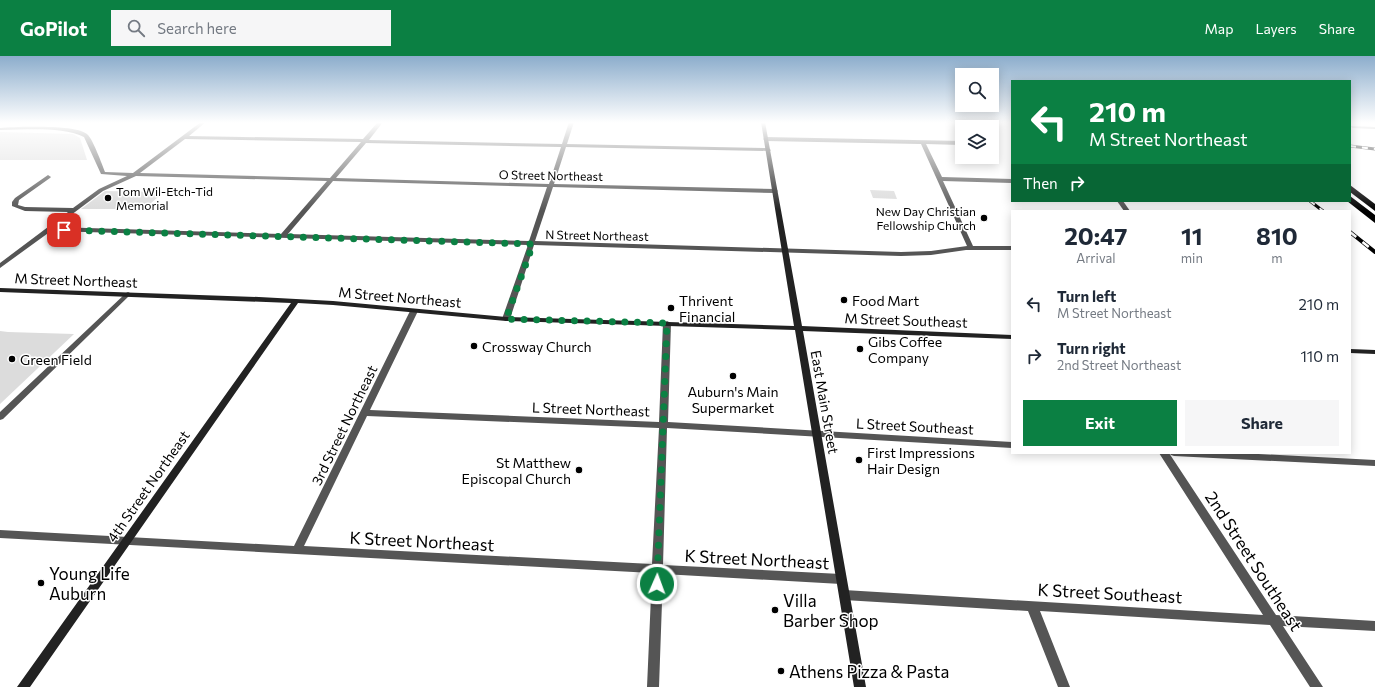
<!DOCTYPE html>
<html lang="en">
<head>
<meta charset="utf-8">
<style>
  body { margin:0; font-family:Commissioner,sans-serif; background:#f6f6f7; color:#1f2937; height:100vh; display:flex; flex-direction:column; font-size:15px; white-space:nowrap }
  * { box-sizing:border-box; margin:0 }
  p { font-size:13px; color:#747a83 }
  .icon { flex:none; width:22px; height:22px; fill:none; stroke:currentColor; stroke-width:2; stroke-linecap:round; stroke-linejoin:round }
  .map { position:relative; flex:1; overflow:hidden }
  .drawer { position:absolute; left:1011px; top:154px; width:340px; height:244px; display:flex; flex-direction:column; background:#fff; border-radius:0px; box-shadow:0 2px 10px #0003 }
  .drawer>* { flex:none }
  .hud { position:absolute; left:1011px; top:24px; width:340px; height:122px; border-radius:0px; box-shadow:0 2px 10px #0003; background:#0b8043; color:#fff; overflow:hidden }
  .buttons { position:absolute; left:955px; top:12px; display:grid; gap:8px }
  .buttons a { display:grid; place-items:center; width:44px; height:44px; border-radius:0px; background:#fff; box-shadow:0 2px 10px #0003; font-size:20px }
  .pin { position:absolute; display:grid; place-items:center; width:34px; height:34px; color:#fff; margin:-17px; border-radius:8px; box-shadow:0 2px 6px #0006 }
  .me { position:absolute; width:44px; margin:-22px; rotate:2deg; stroke-linejoin:round; filter:drop-shadow(0 0 3px #0008) }
  .turn { display:flex; align-items:center; gap:14px; height:84px; padding:0 12px; font-size:18px }
  .turn .icon { width:52px; height:52px; stroke-width:2.5 }
  .turn b { display:block; font-size:28px; line-height:34px }
  .then { display:flex; align-items:center; height:38px; padding:0 12px; background:#0003; gap:8px; font-size:15px }
  .eta { display:flex; justify-content:space-evenly; align-items:center; height:68px; text-align:center }
  .eta b { font-size:24px; font-weight:700; line-height:28px }
  .button { display:flex; gap:8px; margin-top:auto; padding:8px 12px }
  .button a { flex:1; height:46px; border-radius:0px; background:#0b8043; color:#fff; font-size:16px; font-weight:700; line-height:46px; text-align:center }
  .button a+a { background:#f6f6f7; color:#1f2937 }
  ul { padding:0; list-style:none }
  li { display:flex; align-items:center; gap:12px; height:52px; padding:0 12px }
  li div { flex:1 }
  li b { display:block; font-size:15px }
  li em { font-style:normal }
  header { display:flex; align-items:center; gap:24px; box-sizing:border-box; height:56px; padding:0 20px; background:#0b8043; color:#fff }
  header strong { font-size:19px }
  nav { display:flex; gap:22px; margin-inline-start:auto; font-size:14px }
  .search { width:280px; height:36px; background:#f6f6f7; display:flex; align-items:center; gap:10px; box-sizing:border-box; padding:0 14px; border-radius:0px; color:#747a83; font-size:15px }
  .map>svg:first-child { display:block }
</style>
</head>
<body>
<header>
<strong>GoPilot</strong>
<div class="search"><svg class="icon" aria-label="search" viewBox="0 0 24 24"><circle cx="10" cy="10" r="6"/><path d="M15 15l6 6"/></svg>Search here</div>
<nav><a>Map</a><a>Layers</a><a>Share</a></nav>
</header>
<div class="map">
<svg width="1375" height="631" viewBox="0 0 1375 631">
  <rect width="100%" height="100%" fill="#fff"/>
  <g fill="#dcdcdc">
    <polygon points="0,76 73,78 80,82 87,104 0,104"/>
    <polygon points="870,134 894,135 897,143 873,142"/>
    <polygon points="105,135 164,136 144,153 81,153"/>
    <polygon points="0,275 8,276 74,278 0,348"/>
  </g>
  <g fill="none" stroke-linecap="round" stroke-linejoin="round">
    <g fill="#555" fill-rule="evenodd">
      <path d="M 201,66 L 206,66 L 189,80 L 363,83 L 378,66 L 383,66 L 369,84 L 562,88 L 569,66 L 574,66 L 567,88 L 768,92 L 771,94 L 770,95 L 566,91 L 554,128 L 775,133 L 778,135 L 775,137 L 553,131 L 535,185 L 901,196 L 931,195 L 967,190 L 921,88 L 766,85 L 763,83 L 766,81 L 962,85 L 962,89 L 926,88 L 942,121 L 1012,123 L 1012,127 L 943,125 L 973,190 L 1012,190 L 1012,194 L 966,194 L 931,199 L 901,200 L 534,189 L 510,263 L 506,265 L 502,263 L 528,189 L 51,175 L 0,212 L 0,207 L 68,156 L 25,155 L 12,150 L 12,146 L 15,142 L 48,119 L 51,121 L 50,122 L 19,144 L 18,149 L 25,151 L 73,152 L 99,133 L 127,120 L 101,118 L 84,81 C 61,70 25,74 0,74 L 0,72 C 16,71 78,68 88,79 C 93,84 102,108 105,116 L 133,117 ZM 185,83 L 361,86 L 330,122 L 140,117 ZM 366,87 L 561,91 L 549,128 L 336,122 ZM 136,120 L 327,125 L 281,178 L 55,171 L 103,135 ZM 333,125 L 547,131 L 529,185 L 288,178 Z"/>
      <polygon points="1351,70 1375,71 1375,73 1353,72 1351,71"/>
      <polygon points="1117,145 1123,145 1130,155 1124,155"/>
      <polygon points="128,236 132,238 130,239 3,363 0,364 0,356 126,237"/>
      <path d="M 411,253 L 414,253 L 418,255 L 370,354 L 659,366 L 663,267 L 667,265 L 671,267 L 668,366 L 1012,386 L 1012,392 L 667,372 L 663,509 L 841,518 L 845,520 L 846,523 L 845,526 L 841,528 L 663,518 L 659,631 L 647,631 L 652,517 L 0,482 L 0,474 L 294,490 ZM 367,360 L 659,372 L 652,508 L 304,490 Z"/>
      <polygon points="1159,397 1169,397 1276,559 1375,565 1375,575 1283,570 1323,631 1310,631 1270,569 1040,555 1070,631 1058,631 1028,555 844,544 840,542 839,539 840,536 844,534 1263,559"/>
      <polygon points="1169,397 1240,397 1375,404 1375,410 1174,400 1171,399"/>
    </g>
    <g fill="#222" fill-rule="evenodd">
      <polygon points="761,66 765,66 802,270 1012,279 1012,283 803,275 866,631 854,631 795,274 506,265 333,249 298,247 30,631 17,631 291,247 0,236 0,232 259,241 333,245 506,261 794,270"/>
      <polygon points="1350,293 1375,294 1375,298 1350,297"/>
    </g>
    <g fill="#000" fill-rule="evenodd">
      <polygon points="1350,129 1375,148 1375,155 1350,136"/>
      <polygon points="1350,140 1375,159 1375,167 1347,145 1350,145"/>
    </g>
    <g stroke="#000" stroke-width="3">
      <g id="rail-far1">
        <polyline points="1350,90 1375,93"/>
        <polyline points="1310,145 1323,155"/>
      </g>
    </g>
    <g stroke="#000" stroke-width="4">
      <polyline id="rail" points="1350,176 1375,196"/>
    </g>
    <use href="#rail-far1" stroke="#fff" stroke-width="2" stroke-dasharray="6" stroke-linecap="butt"/>
    <use href="#rail" stroke="#fff" stroke-width="2.5" stroke-dasharray="8" stroke-linecap="butt"/>
  </g>
  <linearGradient id="sky" x2="0" y2="1"><stop stop-color="#8cadcc"/><stop offset="0.43" stop-color="#fff"/><stop offset="1" stop-color="#fff" stop-opacity="0"/></linearGradient>
  <rect width="1375" height="155" fill="url(#sky)"/>
  <g fill="none" stroke-linecap="round" stroke-linejoin="round">
    <polyline stroke="#0b8043" stroke-width="7" stroke-dasharray="0 12.6" points="64,174 533,188 506,263 667,267 657,528"/>
  </g>
  <g fill="#000" stroke="#fff" stroke-width="1.5">
    <circle cx="108" cy="142" r="4"/>
    <circle cx="984" cy="162" r="4"/>
    <circle cx="844" cy="244" r="4"/>
    <circle cx="671" cy="252" r="4"/>
    <circle cx="474" cy="290" r="4"/>
    <circle cx="860" cy="293" r="4"/>
    <circle cx="12" cy="303" r="4"/>
    <circle cx="733" cy="320" r="4"/>
    <circle cx="859" cy="404" r="4"/>
    <circle cx="579" cy="414" r="4"/>
    <circle cx="41" cy="527" r="4"/>
    <circle cx="775" cy="554" r="4"/>
    <circle cx="781" cy="615" r="4"/>
  </g>
  <g text-anchor="middle" dominant-baseline="central" stroke-width="3" stroke-linejoin="round" paint-order="stroke">
    <g font-size="12" fill="#000" stroke="#fff">
      <text transform="translate(551 119) rotate(1)">O Street Northeast</text>
      <text transform="translate(597 179) rotate(1)">N Street Northeast</text>
    </g>
    <g font-size="12" fill="#000" stroke="#fff" text-anchor="start">
      <text x="116" y="135">Tom Wil-Etch-Tid<tspan x="116" dy="14">Memorial</tspan></text>
      <text x="976" y="155" text-anchor="end">New Day Christian<tspan x="976" dy="14">Fellowship Church</tspan></text>
    </g>
    <g font-size="14" fill="#000" stroke="#fff">
      <text transform="translate(76 224) rotate(2)">M Street Northeast</text>
      <text transform="translate(400 241) rotate(5)">M Street Northeast</text>
      <text transform="translate(906 264) rotate(2)">M Street Southeast</text>
      <text transform="translate(825 346) rotate(80)">East Main Street</text>
      <text transform="translate(591 353) rotate(2)">L Street Northeast</text>
      <text transform="translate(344 369) rotate(-64)">3rd Street Northeast</text>
      <text transform="translate(915 370) rotate(3)">L Street Southeast</text>
      <text transform="translate(148 430) rotate(-55)">4th Street Northeast</text>
    </g>
    <g font-size="14" fill="#000" stroke="#fff" text-anchor="start">
      <text x="679" y="244">Thrivent<tspan x="679" dy="16">Financial</tspan></text>
      <text x="852" y="244">Food Mart</text>
      <text x="868" y="285">Gibs Coffee<tspan x="868" dy="16">Company</tspan></text>
      <text x="482" y="290">Crossway Church</text>
      <text x="20" y="303">Green Field</text>
      <text x="733" y="335" text-anchor="middle">Auburn's Main<tspan x="733" dy="16">Supermarket</tspan></text>
      <text x="867" y="396">First Impressions<tspan x="867" dy="16">Hair Design</tspan></text>
      <text x="571" y="406" text-anchor="end">St Matthew<tspan x="571" dy="16">Episcopal Church</tspan></text>
    </g>
    <g font-size="17" fill="#000" stroke="#fff">
      <text transform="translate(422 485) rotate(3)">K Street Northeast</text>
      <text transform="translate(757 503) rotate(3)">K Street Northeast</text>
      <text transform="translate(1254 505) rotate(57)">2nd Street Southeast</text>
      <text transform="translate(1110 537) rotate(3)">K Street Southeast</text>
    </g>
    <g font-size="17" fill="#000" stroke="#fff" text-anchor="start">
      <text x="49" y="517">Young Life<tspan x="49" dy="20">Auburn</tspan></text>
      <text x="783" y="544">Villa<tspan x="783" dy="20">Barber Shop</tspan></text>
      <text x="789" y="615">Athens Pizza &amp; Pasta</text>
    </g>
  </g>
</svg>
<div class="buttons">
<a><svg class="icon" aria-label="search" viewBox="0 0 24 24"><circle cx="10" cy="10" r="6"/><path d="M15 15l6 6"/></svg></a>
<a><svg class="icon" aria-label="layers" viewBox="0 0 24 24"><path d="M12 4l9 5-9 5-9-5zM3 14l9 5 9-5"/></svg></a>
</div>
<div class="pin" style="left:64px;top:174px;background:#d93025"><svg class="icon" aria-label="arrive" viewBox="0 0 24 24"><path d="M6 21V4h12l-3 4 3 4H6"/></svg></div>
<svg class="me" style="left:657px;top:528px" viewBox="-20 -20 40 40"><circle r="17" fill="#0b8043" stroke="#fff" stroke-width="3"/><path d="M0-11L8 9 0 5-8 9z" fill="#fff"/></svg>
<div class="hud">
<div class="turn"><svg class="icon" aria-label="left" viewBox="0 0 24 24"><path d="M17 20v-9H6M10 6l-5 5 5 5"/></svg><div><b>210 m</b>M Street Northeast</div></div>
<div class="then">Then<svg class="icon" aria-label="right" viewBox="0 0 24 24"><path d="M7 20v-9h11M14 6l5 5-5 5"/></svg></div>
</div>
<section class="drawer">
<div class="eta">
<div><b>20:47</b><p>Arrival</p></div>
<div><b>11</b><p>min</p></div>
<div><b>810</b><p>m</p></div>
</div>
<ul>
<li><svg class="icon" aria-label="left" viewBox="0 0 24 24"><path d="M17 20v-9H6M10 6l-5 5 5 5"/></svg><div><b>Turn left</b><p>M Street Northeast</p></div><em>210 m</em></li>
<li><svg class="icon" aria-label="right" viewBox="0 0 24 24"><path d="M7 20v-9h11M14 6l5 5-5 5"/></svg><div><b>Turn right</b><p>2nd Street Northeast</p></div><em>110 m</em></li>
</ul>
<div class="button"><a>Exit</a><a>Share</a></div>
</section>
</div>
</body>
</html>
